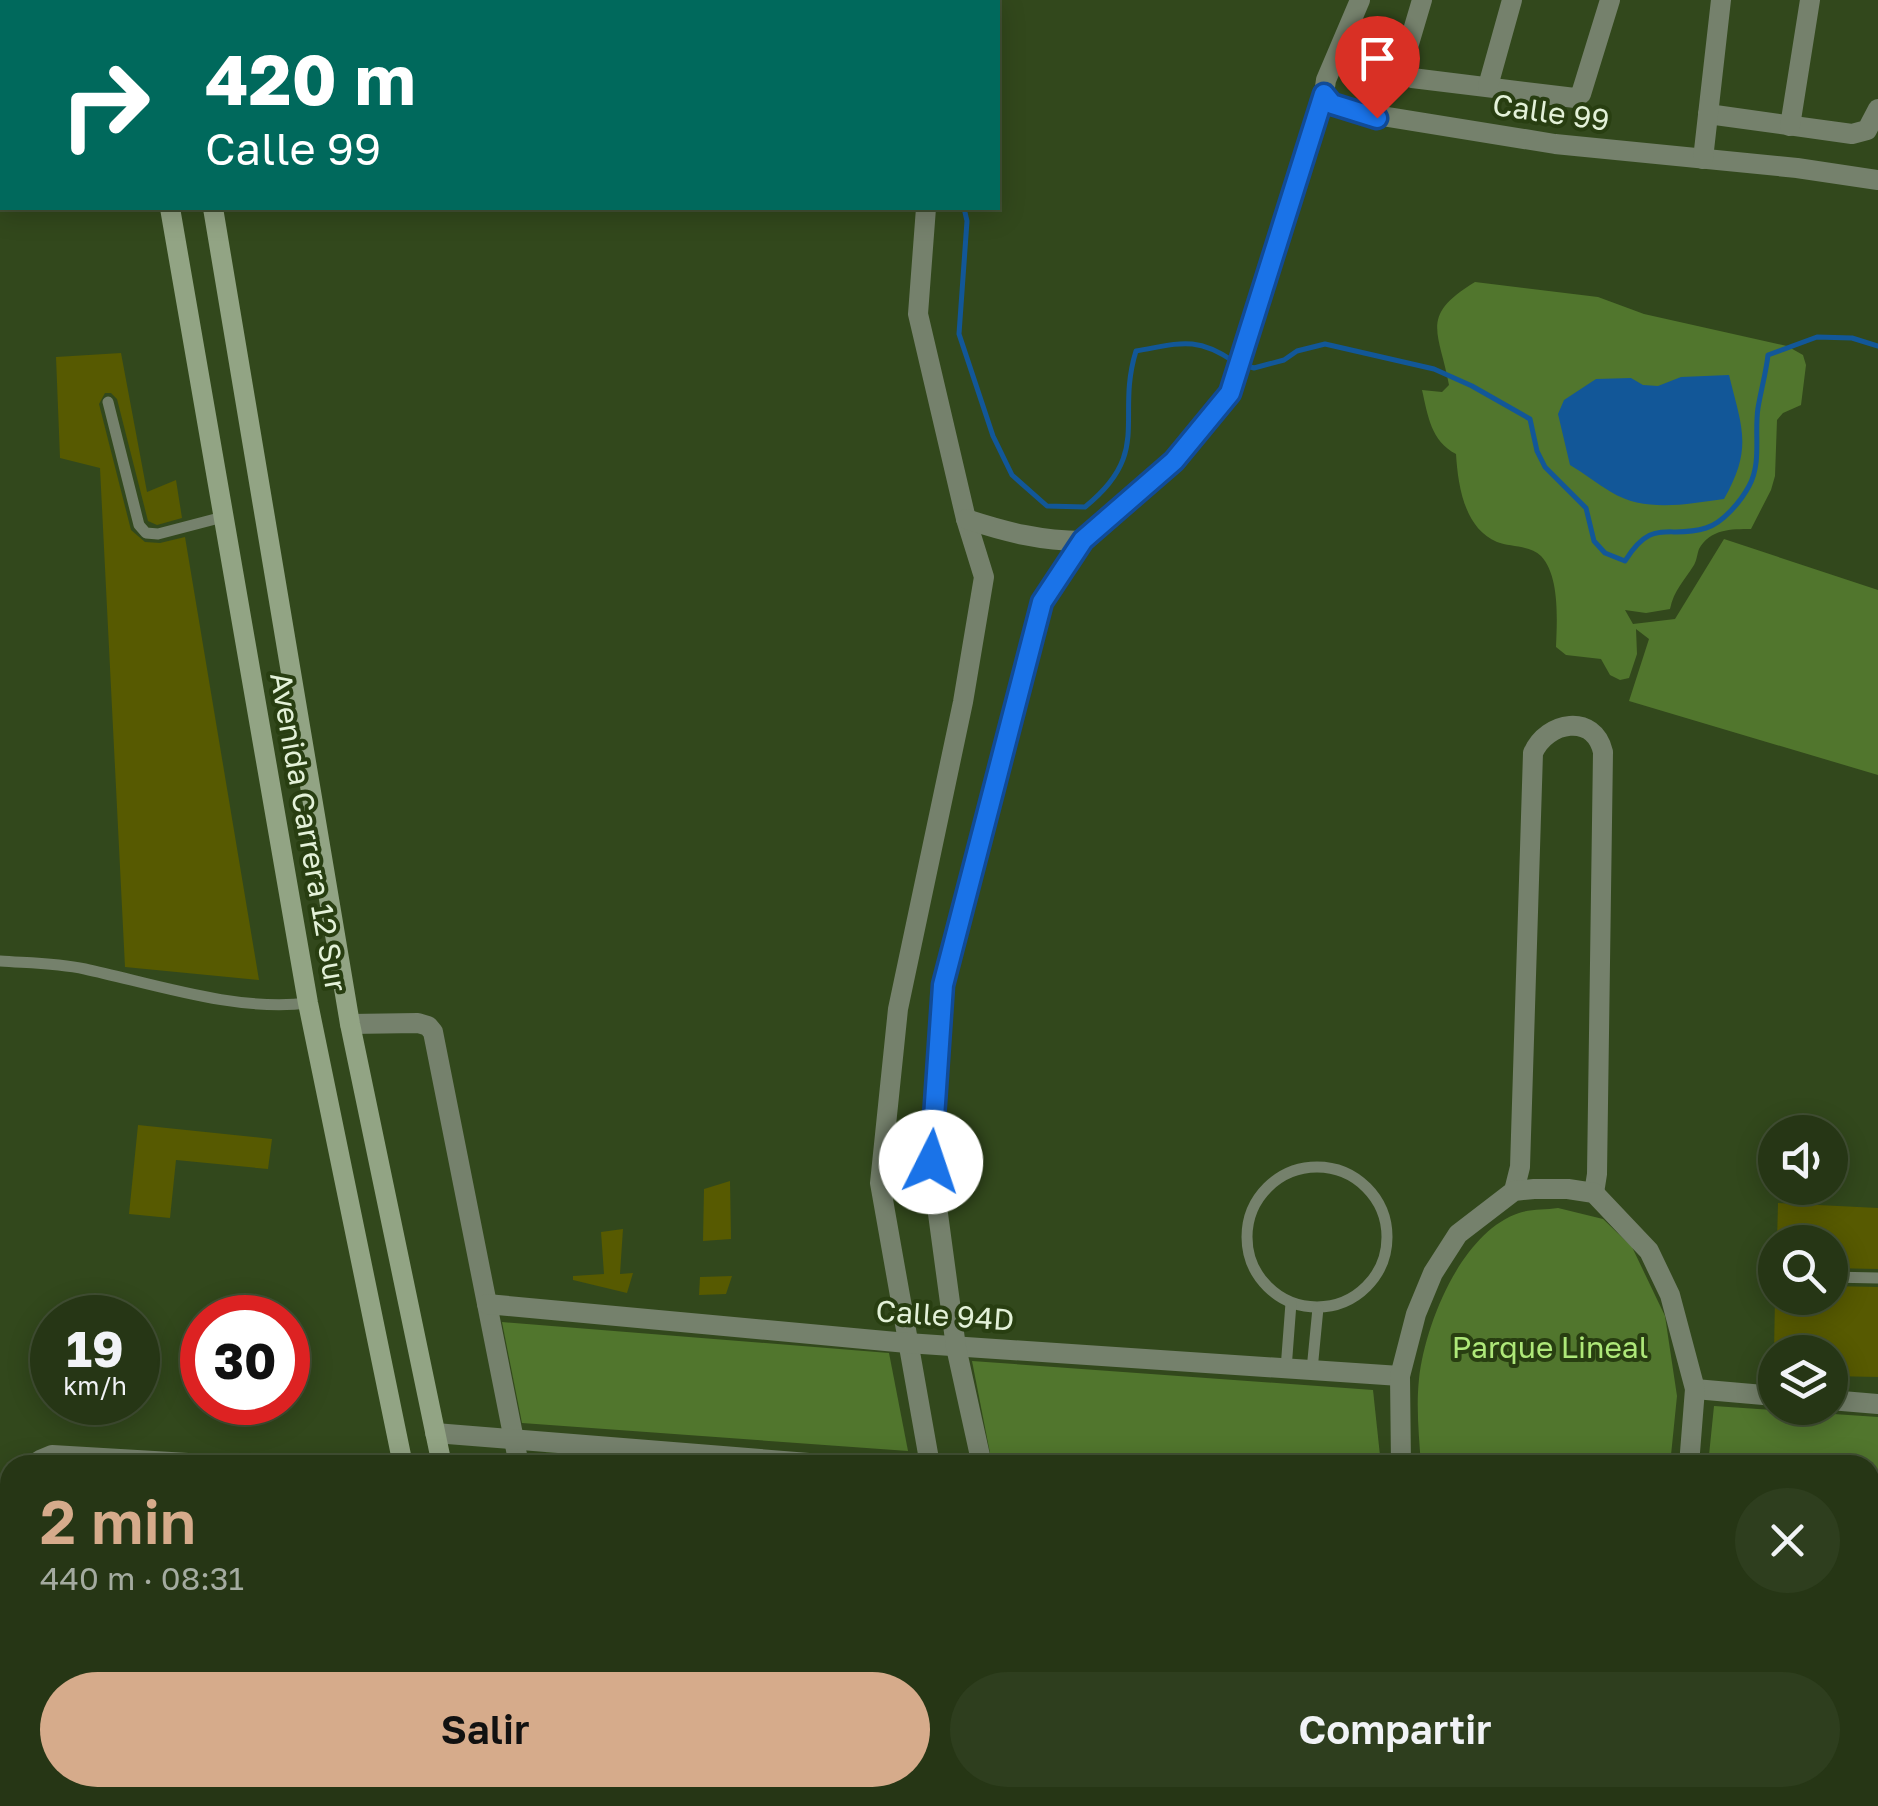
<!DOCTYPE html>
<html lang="es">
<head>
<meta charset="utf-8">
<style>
  body { margin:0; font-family:"Golos Text",sans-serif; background:#2e3e1e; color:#f1f3f6; height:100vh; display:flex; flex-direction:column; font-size:38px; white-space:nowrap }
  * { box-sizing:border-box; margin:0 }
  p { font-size:32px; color:#a4aba0 }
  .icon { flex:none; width:55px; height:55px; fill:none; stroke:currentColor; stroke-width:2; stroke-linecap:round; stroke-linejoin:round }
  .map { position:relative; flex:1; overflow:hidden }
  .details { position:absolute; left:0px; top:1455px; width:1880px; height:352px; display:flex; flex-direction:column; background:#263615; border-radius:30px 30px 0 0; box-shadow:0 5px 25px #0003,0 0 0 2px #425034 }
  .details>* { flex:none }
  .hud { position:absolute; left:0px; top:0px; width:1000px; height:210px; box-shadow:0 5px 25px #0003,0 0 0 2px #425034; background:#00695c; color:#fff; overflow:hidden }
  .controls { position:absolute; left:1758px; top:1115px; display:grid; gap:20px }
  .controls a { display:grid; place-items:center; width:90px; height:90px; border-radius:50%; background:#263615; box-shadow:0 5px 25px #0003,0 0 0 2px #425034; font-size:50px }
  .speed { position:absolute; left:30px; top:1295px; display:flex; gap:20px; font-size:50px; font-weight:700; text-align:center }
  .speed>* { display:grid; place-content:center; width:130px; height:130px; border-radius:50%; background:#263615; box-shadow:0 5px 25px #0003,0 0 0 2px #425034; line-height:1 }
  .speed small { font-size:25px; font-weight:400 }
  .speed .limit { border:15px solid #d22; background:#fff; color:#111 }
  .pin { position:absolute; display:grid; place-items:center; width:85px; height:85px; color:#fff; margin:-102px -42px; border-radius:50% 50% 50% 0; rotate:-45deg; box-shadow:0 0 10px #0007 }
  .pin .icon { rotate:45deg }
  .me { position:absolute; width:110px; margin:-55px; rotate:4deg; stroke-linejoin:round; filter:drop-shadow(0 0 8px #0008) }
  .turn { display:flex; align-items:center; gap:35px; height:210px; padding:0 40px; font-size:45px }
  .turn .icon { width:130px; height:130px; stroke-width:2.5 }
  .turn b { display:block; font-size:70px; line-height:85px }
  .round { display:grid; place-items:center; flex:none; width:105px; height:105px; border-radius:52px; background:#2e3e1e }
  .summary { display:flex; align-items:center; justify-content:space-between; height:170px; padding:0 40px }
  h1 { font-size:60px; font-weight:600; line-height:75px; color:#d6ab8b }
  .button { display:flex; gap:20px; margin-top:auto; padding:20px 40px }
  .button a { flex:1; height:115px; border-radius:60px; background:#d6ab8b; color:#111; font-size:40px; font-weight:600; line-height:115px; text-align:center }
  .button a+a { background:#2e3e1e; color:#f1f3f6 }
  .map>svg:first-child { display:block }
</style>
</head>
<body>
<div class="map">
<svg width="1878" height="1806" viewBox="0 0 1878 1806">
  <rect width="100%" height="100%" fill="#32481c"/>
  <polygon fill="#37511d" points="545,1449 714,1465 548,1465"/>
  <g fill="#51762d">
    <path d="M 1475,282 L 1598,297 L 1644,314 L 1787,346 L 1803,355 L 1806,365 L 1801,405 L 1783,413 L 1777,420 L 1775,476 L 1771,490 L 1751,529 C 1731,529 1710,529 1699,549 C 1697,554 1697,560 1694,565 C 1684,581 1674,590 1670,609 L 1646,613 L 1625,610 L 1633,624 L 1675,619 L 1724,539 L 1878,590 L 1878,775 L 1629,701 L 1649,639 L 1636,629 L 1637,654 L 1629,678 L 1620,680 L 1610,675 L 1601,659 L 1566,655 L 1556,647 C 1557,621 1560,576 1541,556 C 1530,545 1510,547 1497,542 C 1464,528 1458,485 1456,454 C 1431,441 1428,416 1422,390 L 1442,392 L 1449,385 C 1439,331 1419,316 1475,282 Z"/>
    <path d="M 1558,1208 L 1603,1219 L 1632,1247 L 1665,1316 L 1677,1396 L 1670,1465 L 1421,1465 C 1419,1437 1416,1407 1419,1379 C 1425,1323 1462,1232 1519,1213 C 1530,1209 1545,1210 1558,1208 Z"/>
    <polygon points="502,1322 889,1353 908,1451 522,1423"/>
    <polygon points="972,1361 1373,1390 1381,1465 1107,1465 991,1458"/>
    <polygon points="1714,1406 1878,1417 1878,1512 1870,1511 1870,1465 1708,1465"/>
  </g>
  <path fill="#125798" d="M 1729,375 C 1742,428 1753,448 1724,499 C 1687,504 1645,513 1611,492 C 1597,484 1584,473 1570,465 L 1558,414 L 1564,400 L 1596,379 L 1631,378 L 1643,385 L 1658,386 L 1681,377 Z"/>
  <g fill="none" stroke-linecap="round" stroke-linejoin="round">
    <g stroke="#125798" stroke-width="5">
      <polyline points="461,0 468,2"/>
      <path d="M 964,208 L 967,221 L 959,334 L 993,436 L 1012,475 L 1047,506 L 1085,507 C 1153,452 1115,419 1136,351 C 1178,344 1195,335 1233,361"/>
      <path d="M 1244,365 L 1254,368 L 1284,360 L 1297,351 L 1325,344 L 1434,369 L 1472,386 L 1530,419 L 1537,451 L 1545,467 L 1586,508 L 1594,541 L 1605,553 L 1625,561 C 1653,516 1668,540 1706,528 C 1723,523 1741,501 1749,486 C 1762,463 1754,433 1758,408 C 1761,390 1766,373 1768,355 L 1817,337 L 1852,338 L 1878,346"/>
    </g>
  </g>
  <g fill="#575a01">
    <polygon points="121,353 147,492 176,480 182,518 157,525 148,521 117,399 111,393 105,393 99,404 131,530 145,542 160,543 185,537 259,980 125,967 100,468 60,458 56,357"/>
    <polygon points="138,1125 272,1139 268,1169 176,1160 170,1218 129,1214"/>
    <polygon points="730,1181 731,1239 703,1241 704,1189"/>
    <polygon points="1778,1203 1878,1208 1878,1269 1830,1268 1830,1242 1777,1242"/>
    <polygon points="623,1229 620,1274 633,1273 627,1293 573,1280 573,1276 604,1274 601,1232"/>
    <polygon points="732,1276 726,1294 699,1295 700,1277"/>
    <polygon points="1830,1286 1878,1287 1878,1377 1830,1376 1830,1352 1774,1352 1775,1298 1830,1298"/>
  </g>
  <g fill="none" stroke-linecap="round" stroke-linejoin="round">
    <g stroke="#75816c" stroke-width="11">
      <polyline points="0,88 2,88"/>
      <polyline points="0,162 2,162"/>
      <polyline points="108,402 139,525 146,533 158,534 223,517"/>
      <path d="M 0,961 C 28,963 57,963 85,969 C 154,984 237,1012 308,1003"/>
      <circle cx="1317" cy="1237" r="70"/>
      <polyline points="1830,1277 1878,1278"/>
      <polyline points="1286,1369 1291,1303"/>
      <polyline points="1312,1370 1318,1308"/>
      <polyline points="792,1798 890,1802"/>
      <polyline points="1695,1806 1700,1798"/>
    </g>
    <g stroke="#75816c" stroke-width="20">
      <polyline points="1360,0 1326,80 1324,94 1332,104 1351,111 1555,144 1797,168 1878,180"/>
      <polyline points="1422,0 1403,64 1403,72 1412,78 1575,98 1581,94 1610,0"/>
      <polyline points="938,2 938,0"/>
      <polyline points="1488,86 1512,0"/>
      <polyline points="1708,114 1852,134 1867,130 1878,109"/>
      <polyline points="1790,126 1810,0"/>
      <polyline points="1703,159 1721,0"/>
      <polyline points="926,208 918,314 966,519 984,577 963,702 898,1009 880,1183 930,1465"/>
      <path d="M 966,519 C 1006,532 1041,541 1083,541"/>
      <polyline points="350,1024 418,1023 428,1026 433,1032 519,1465"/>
      <path d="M 1514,1191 L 1520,1167 L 1533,753 C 1547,721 1594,713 1603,752 L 1597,1174 L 1594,1193"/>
      <polyline points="487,1304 907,1343 1400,1376"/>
      <polyline points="1695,1389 1775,1396"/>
      <polyline points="1830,1400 1878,1404"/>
      <polyline points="435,1433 834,1465"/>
      <polyline points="38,1465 40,1460 52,1455 222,1465"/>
      <polyline points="982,1465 956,1347 931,1162 943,985 1042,602 1083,541 1175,461 1230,393 1324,94"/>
      <polyline points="1401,1465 1400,1376 1416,1314 1433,1273 1458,1234 1514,1191 1534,1189 1568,1189 1594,1193 1649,1251 1670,1295 1695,1389 1689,1465"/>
      <polyline points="1870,1527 1878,1528"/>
      <polyline points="1083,1798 1086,1806"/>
      <polyline points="1131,1798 1135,1806"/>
      <polyline points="11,1806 12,1798"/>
      <polyline points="121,1806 122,1798"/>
      <polyline points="231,1806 232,1798"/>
      <polyline points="361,1806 362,1798"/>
      <polyline points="542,1806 546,1798"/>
      <polyline points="1513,1806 1513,1798"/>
      <polyline points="1544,1806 1544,1798"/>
    </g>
    <g stroke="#92a484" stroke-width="20">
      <polyline points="134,0 134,2"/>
      <polyline points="178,0 178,2"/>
      <polyline points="170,208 308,1003 403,1465"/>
      <polyline points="213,208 350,1024 442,1465"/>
      <polyline points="472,1798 473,1806"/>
      <polyline points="515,1798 516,1806"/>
    </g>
  </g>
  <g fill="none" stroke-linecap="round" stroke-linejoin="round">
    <g stroke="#114b97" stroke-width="25">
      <polyline id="route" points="931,1162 943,985 1042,602 1083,540 1174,461 1230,393 1324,94 1332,104 1377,118"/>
    </g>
    <use href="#route" stroke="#1a73e8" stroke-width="18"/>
  </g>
  <g text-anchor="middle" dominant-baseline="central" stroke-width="8" stroke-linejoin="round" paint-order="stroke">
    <g font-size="30" fill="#e3f1d8" stroke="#283e11">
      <text transform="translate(1551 112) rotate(8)">Calle 99</text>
      <text transform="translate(309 832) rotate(80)">Avenida Carrera 12 Sur</text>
      <text transform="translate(945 1315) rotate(4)">Calle 94D</text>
    </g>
    <g font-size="30" fill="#aee879" stroke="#283e11">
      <text x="1550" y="1347">Parque Lineal</text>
    </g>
  </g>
</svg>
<div class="controls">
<a><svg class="icon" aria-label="sound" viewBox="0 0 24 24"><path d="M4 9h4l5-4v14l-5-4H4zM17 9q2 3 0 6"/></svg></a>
<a><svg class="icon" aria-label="search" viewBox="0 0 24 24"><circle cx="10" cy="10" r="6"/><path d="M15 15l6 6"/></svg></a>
<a><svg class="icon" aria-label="layers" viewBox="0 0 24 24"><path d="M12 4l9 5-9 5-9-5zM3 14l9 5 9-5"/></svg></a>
</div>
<div class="speed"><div>19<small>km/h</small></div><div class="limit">30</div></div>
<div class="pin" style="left:1377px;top:118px;background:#d93025"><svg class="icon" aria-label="arrive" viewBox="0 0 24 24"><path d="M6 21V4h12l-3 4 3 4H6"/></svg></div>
<svg class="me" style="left:931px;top:1162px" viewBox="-20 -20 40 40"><circle r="19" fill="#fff"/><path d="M0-13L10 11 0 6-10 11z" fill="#1a73e8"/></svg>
<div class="hud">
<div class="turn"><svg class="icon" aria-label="right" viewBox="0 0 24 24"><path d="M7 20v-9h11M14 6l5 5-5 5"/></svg><div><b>420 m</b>Calle 99</div></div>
</div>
<section class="details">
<div class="summary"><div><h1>2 min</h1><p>440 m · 08:31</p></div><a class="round"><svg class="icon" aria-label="close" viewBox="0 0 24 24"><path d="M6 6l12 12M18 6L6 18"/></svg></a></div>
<div class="button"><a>Salir</a><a>Compartir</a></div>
</section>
</div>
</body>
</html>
